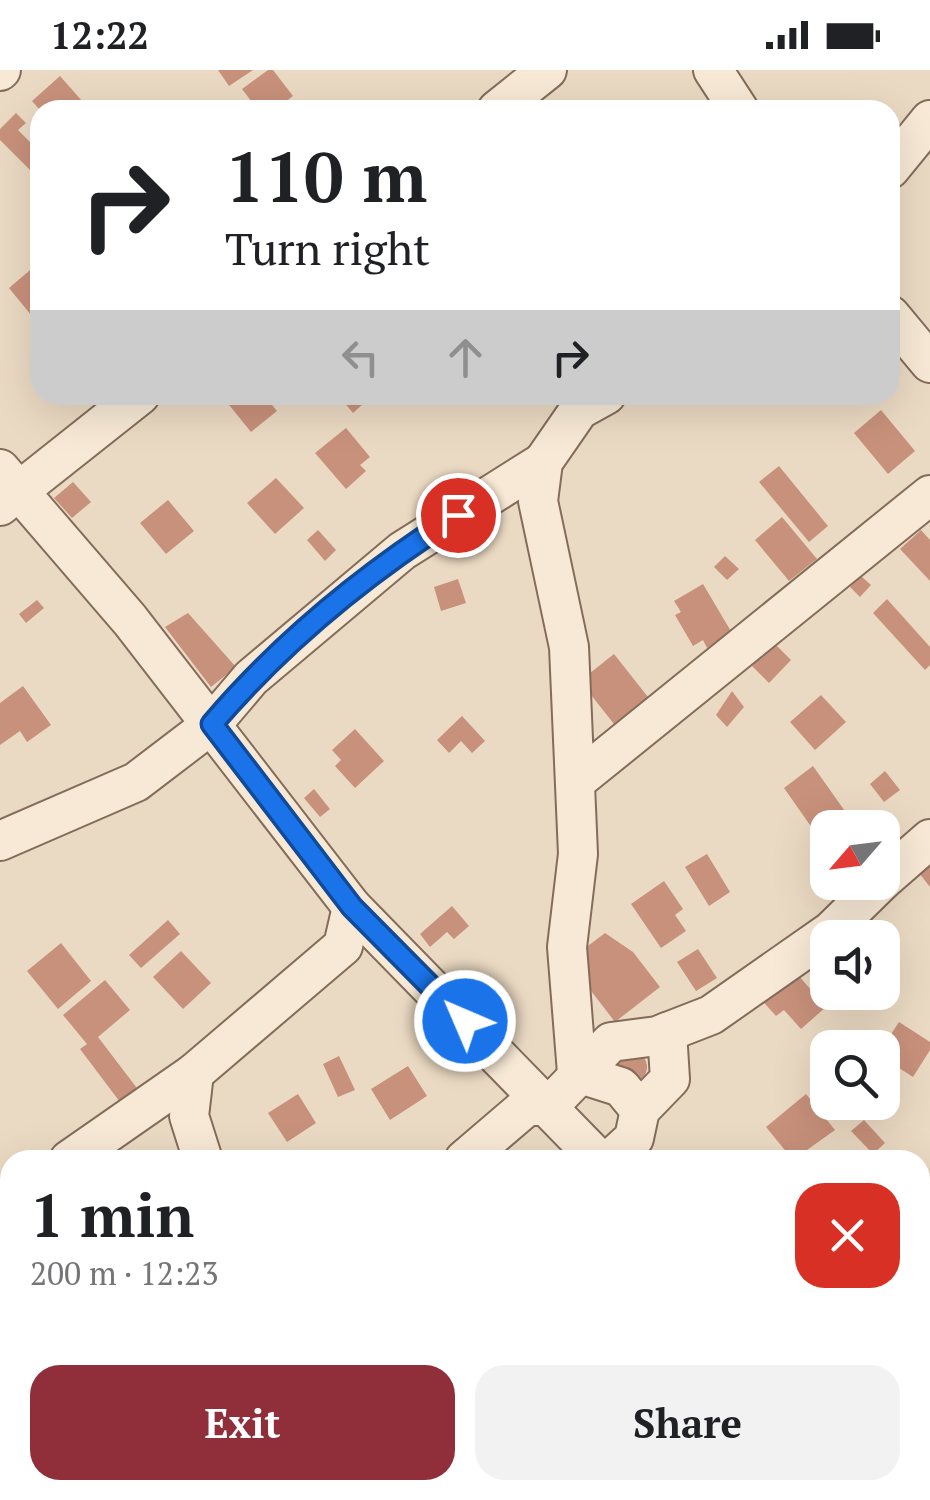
<!DOCTYPE html>
<html lang="en">
<head>
<meta charset="utf-8">
<style>
  body { margin:0; font-family:"PT Serif",serif; background:#f2f2f2; color:#202124; height:100vh; display:flex; flex-direction:column; font-size:38px; white-space:nowrap }
  * { box-sizing:border-box; margin:0 }
  p { font-size:32px; color:#757577 }
  .icon { flex:none; width:55px; height:55px; fill:none; stroke:currentColor; stroke-width:2; stroke-linecap:round; stroke-linejoin:round }
  .map { position:relative; flex:1; overflow:hidden }
  .panel { position:absolute; left:0px; top:1080px; width:930px; height:350px; display:flex; flex-direction:column; background:#fff; border-radius:30px 30px 0 0; box-shadow:0 10px 40px #0002 }
  .panel>* { flex:none }
  .guide { position:absolute; left:30px; top:30px; width:870px; height:305px; border-radius:30px; box-shadow:0 10px 40px #0002; background:#fff; color:#202124; overflow:hidden }
  .needle { width:65px; rotate:242deg }
  .buttons { position:absolute; left:810px; top:740px; display:grid; gap:20px }
  .buttons a { display:grid; place-items:center; width:90px; height:90px; border-radius:20px; background:#fff; box-shadow:0 10px 40px #0002; font-size:50px }
  .pin { position:absolute; display:grid; place-items:center; width:85px; height:85px; color:#fff; margin:-42px; border:5px solid #fff; border-radius:50%; box-shadow:0 2px 10px #0007 }
  .me { position:absolute; width:110px; margin:-55px; rotate:315deg; stroke-linejoin:round; filter:drop-shadow(0 0 8px #0008) }
  .turn { display:flex; align-items:center; gap:35px; height:210px; padding:0 30px; font-size:45px }
  .turn .icon { width:130px; height:130px; stroke-width:2.5 }
  .turn b { display:block; font-size:70px; line-height:85px }
  .lanes { display:flex; align-items:center; height:95px; padding:0 30px; background:#0003; justify-content:center; gap:50px; direction:ltr }
  .lanes .off { opacity:.35 }
  .round { display:grid; place-items:center; flex:none; width:105px; height:105px; border-radius:30px; background:#f2f2f2 }
  .headline { display:flex; align-items:center; justify-content:space-between; height:170px; padding:0 30px }
  h1 { font-size:60px; font-weight:800; line-height:75px }
  .action { display:flex; gap:20px; margin-top:auto; padding:20px 30px }
  .action a { flex:1; height:115px; border-radius:30px; background:#902e3a; color:#fff; font-size:40px; font-weight:800; line-height:115px; text-align:center }
  .action a+a { background:#f2f2f2; color:#202124 }
  .status { display:flex; justify-content:space-between; align-items:center; height:70px; padding:0 50px; background:#fff; direction:ltr }
  .status svg { height:28px; fill:currentColor }
  .map>svg:first-child { display:block }
</style>
</head>
<body>
<div class="status"><b>12:22</b><svg viewBox="0 0 49 12"><path d="M0 12V9h3v3zM5 12V6h3v6zM10 12V3h3v9zM15 12V0h3v12zM26 1h20v11H26zM47 4h2v5h-2z"/></svg></div>
<div class="map">
<svg width="930" height="1430" viewBox="0 0 930 1430">
  <rect width="100%" height="100%" fill="#ebdac3"/>
  <g fill="#c8917b">
    <polygon points="218,0 253,0 229,16"/>
    <polygon points="268,0 273,0 293,26 275,40 258,40 242,19"/>
    <polygon points="60,6 90,40 40,40 32,31"/>
    <polygon points="16,43 26,53 18,60 35,77 30,82 40,92 32,102 0,70 0,59"/>
    <polygon points="36,195 40,200 40,256 9,218"/>
    <polygon points="221,325 264,325 277,341 251,362"/>
    <polygon points="338,325 373,325 353,343"/>
    <polygon points="881,340 915,381 888,404 854,363"/>
    <polygon points="346,358 370,387 360,395 366,401 346,419 315,383"/>
    <polygon points="779,396 828,456 809,472 759,412"/>
    <polygon points="276,408 304,438 275,464 247,433"/>
    <polygon points="73,412 91,432 72,448 54,428"/>
    <polygon points="168,430 194,461 166,484 140,453"/>
    <polygon points="782,447 817,489 789,511 755,470"/>
    <polygon points="318,460 336,480 325,491 307,470"/>
    <polygon points="921,460 930,470 930,511 900,479"/>
    <polygon points="725,486 739,499 727,510 714,497"/>
    <polygon points="861,506 871,515 860,527 850,517"/>
    <polygon points="458,509 466,533 441,541 434,517"/>
    <polygon points="703,514 732,563 707,578 703,570 693,576 675,545 681,542 674,531"/>
    <polygon points="887,529 930,577 930,595 925,600 873,543"/>
    <polygon points="37,530 44,538 26,553 19,544"/>
    <polygon points="188,543 236,597 211,617 165,557"/>
    <polygon points="775,574 791,590 769,613 752,596"/>
    <polygon points="614,584 648,627 614,654 580,611"/>
    <polygon points="23,616 51,655 27,672 20,661 0,675 0,633"/>
    <polygon points="732,621 744,637 727,657 716,645"/>
    <polygon points="821,625 846,652 815,680 790,652"/>
    <polygon points="462,646 485,671 472,683 461,671 449,683 437,670"/>
    <polygon points="355,659 384,691 355,718 335,696 341,690 332,680"/>
    <polygon points="813,696 847,744 817,765 784,718"/>
    <polygon points="885,701 900,720 884,732 870,714"/>
    <polygon points="314,719 330,739 320,747 304,728"/>
    <polygon points="707,784 730,822 709,836 685,797"/>
    <polygon points="930,786 930,817 915,798"/>
    <polygon points="664,811 683,839 675,845 686,861 661,878 631,834"/>
    <polygon points="452,836 469,856 454,869 447,862 430,877 420,864"/>
    <polygon points="168,850 180,864 141,898 129,885"/>
    <polygon points="605,863 633,882 660,917 615,952 568,891"/>
    <polygon points="61,873 91,911 58,939 27,901"/>
    <polygon points="698,879 717,908 696,921 677,892"/>
    <polygon points="181,881 211,913 183,939 153,907"/>
    <polygon points="791,897 826,937 801,959 784,940 776,946 758,926"/>
    <polygon points="105,910 130,940 98,967 143,1026 126,1040 80,979 87,974 63,945"/>
    <polygon points="899,952 930,972 930,980 913,1007 882,987 882,978"/>
    <circle cx="632" cy="997" r="15"/>
    <polygon points="339,986 355,1020 338,1027 323,994"/>
    <polygon points="408,996 427,1026 390,1050 371,1019"/>
    <polygon points="298,1024 316,1053 287,1072 268,1043"/>
    <polygon points="806,1024 835,1060 793,1090 766,1057"/>
    <polygon points="864,1050 885,1073 873,1084 851,1061"/>
    <polygon points="297,1080 306,1090 285,1090"/>
    <polygon points="10,1208 10,1236 0,1225 0,1217"/>
    <polygon points="632,1420 654,1420 662,1430 620,1430"/>
  </g>
  <g fill="none" stroke-linecap="round" stroke-linejoin="round">
    <g stroke="#846c5b" stroke-width="42">
      <g id="minor">
        <polyline points="713,0 739,40"/>
        <polyline points="0,1 1,0"/>
        <polyline points="497,40 547,0"/>
        <polyline points="890,99 930,50"/>
        <polyline points="890,245 930,293"/>
        <polyline points="606,325 579,340 543,392 538,431 569,577 578,784 567,877 577,1003 621,1017 640,1040"/>
        <polyline points="0,399 130,550 352,837 599,1090"/>
        <polyline points="0,436 140,325"/>
        <polyline points="575,712 930,425"/>
        <polyline points="0,771 136,712 212,654 251,608 402,481 543,392"/>
        <polyline points="882,811 930,769"/>
        <polyline points="194,1003 189,1046 203,1090"/>
        <polyline points="69,1090 194,1003 343,876 352,837"/>
        <polyline points="464,1090 527,1036 549,1036 611,972 657,966 711,945 831,861 881,812"/>
        <polyline points="610,1090 634,1068 640,1040 670,1009 667,962"/>
        <polyline points="0,1189 10,1172"/>
        <polyline points="181,1420 188,1430"/>
        <polyline points="911,1420 920,1430"/>
        <polyline points="88,1430 104,1420"/>
        <polyline points="224,1430 225,1420"/>
        <polyline points="469,1430 478,1420"/>
      </g>
    </g>
    <use href="#minor" stroke="#f7e9d5" stroke-width="38"/>
  </g>
  <g fill="none" stroke-linecap="round" stroke-linejoin="round">
    <g stroke="#114b97" stroke-width="25">
      <path id="route" d="M 458,445 C 368,502 281,573 212,654 L 352,837 L 465,951"/>
    </g>
    <use href="#route" stroke="#1a73e8" stroke-width="18"/>
  </g>
</svg>
<div class="buttons">
<a><svg class="needle" viewBox="-14 -14 28 28"><path d="M0-13l5 13h-10z" fill="#e53935"/><path d="M0 13l5-13h-10z" fill="#757577"/></svg></a>
<a><svg class="icon" aria-label="sound" viewBox="0 0 24 24"><path d="M4 9h4l5-4v14l-5-4H4zM17 9q2 3 0 6"/></svg></a>
<a><svg class="icon" aria-label="search" viewBox="0 0 24 24"><circle cx="10" cy="10" r="6"/><path d="M15 15l6 6"/></svg></a>
</div>
<div class="pin" style="left:458px;top:445px;background:#d93025"><svg class="icon" aria-label="arrive" viewBox="0 0 24 24"><path d="M6 21V4h12l-3 4 3 4H6"/></svg></div>
<svg class="me" style="left:465px;top:951px" viewBox="-20 -20 40 40"><circle r="17" fill="#1a73e8" stroke="#fff" stroke-width="3"/><path d="M0-11L8 9 0 5-8 9z" fill="#fff"/></svg>
<div class="guide">
<div class="turn"><svg class="icon" aria-label="right" viewBox="0 0 24 24"><path d="M7 20v-9h11M14 6l5 5-5 5"/></svg><div><b>110 m</b>Turn right</div></div>
<div class="lanes"><svg class="icon off" aria-label="left" viewBox="0 0 24 24"><path d="M17 20v-9H6M10 6l-5 5 5 5"/></svg><svg class="icon off" aria-label="ahead" viewBox="0 0 24 24"><path d="M12 20V5M6 11l6-6 6 6"/></svg><svg class="icon" aria-label="right" viewBox="0 0 24 24"><path d="M7 20v-9h11M14 6l5 5-5 5"/></svg></div>
</div>
<section class="panel">
<div class="headline"><div><h1>1 min</h1><p>200 m · 12:23</p></div><a class="round" style="background:#d93025;color:#fff"><svg class="icon" aria-label="close" viewBox="0 0 24 24"><path d="M6 6l12 12M18 6L6 18"/></svg></a></div>
<div class="action"><a>Exit</a><a>Share</a></div>
</section>
</div>
</body>
</html>
